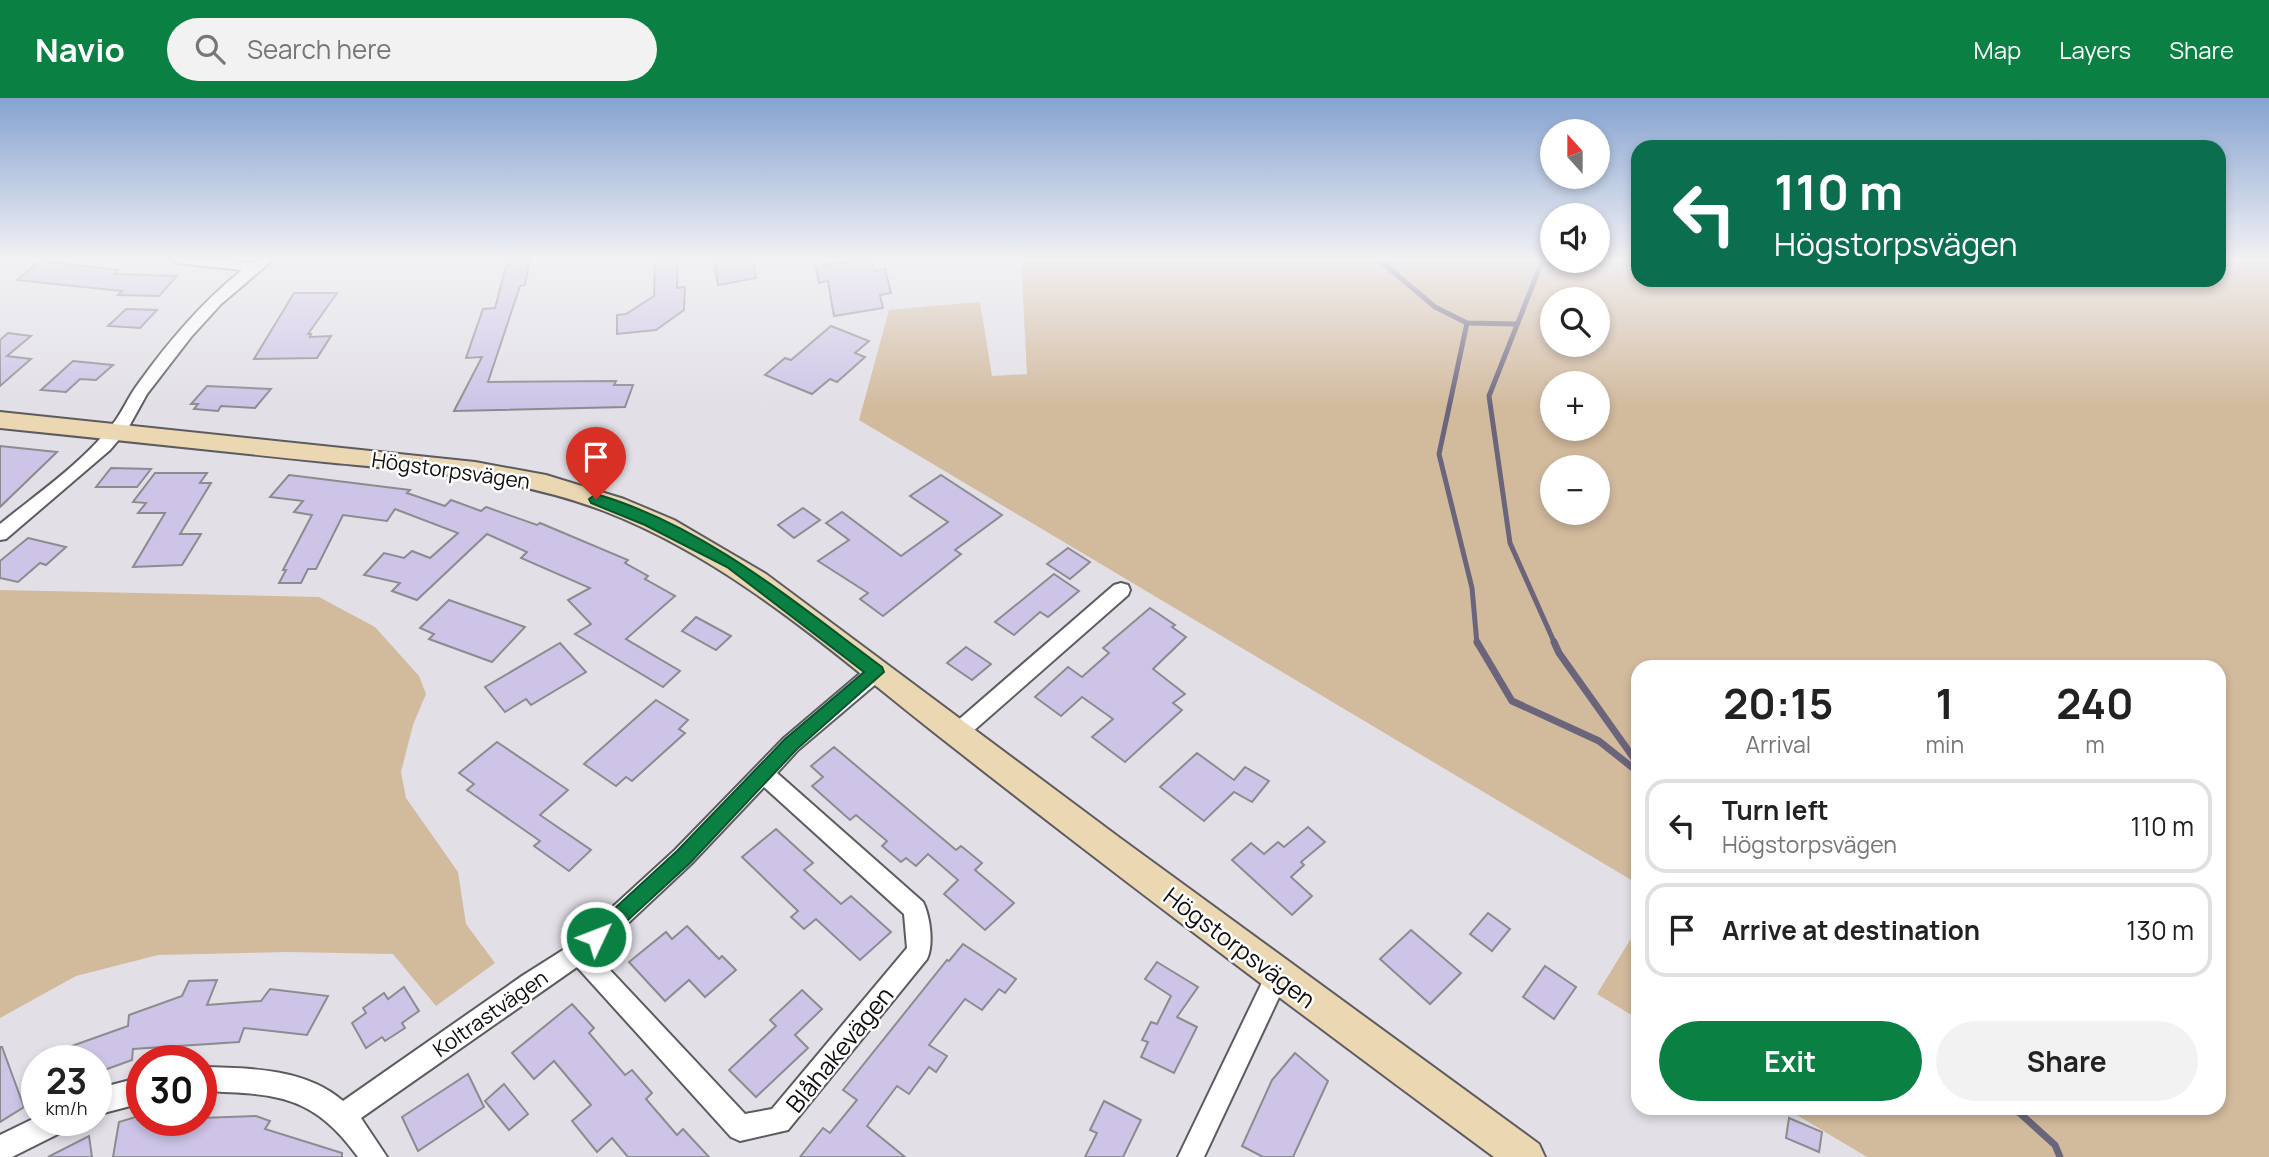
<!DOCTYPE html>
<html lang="en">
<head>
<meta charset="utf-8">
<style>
  body { margin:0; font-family:Manrope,sans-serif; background:#f2f2f2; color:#222; height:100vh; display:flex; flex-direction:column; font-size:26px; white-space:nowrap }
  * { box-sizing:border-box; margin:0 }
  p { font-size:23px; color:#767676 }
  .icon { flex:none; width:38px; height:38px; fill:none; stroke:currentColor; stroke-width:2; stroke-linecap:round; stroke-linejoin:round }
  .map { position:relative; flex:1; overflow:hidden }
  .details { position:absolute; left:1631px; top:562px; width:595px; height:455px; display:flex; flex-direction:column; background:#fff; border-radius:21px; box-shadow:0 4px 10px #0003 }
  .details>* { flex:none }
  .guide { position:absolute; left:1631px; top:42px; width:595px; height:147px; border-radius:21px; box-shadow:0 4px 10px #0003; background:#0b6e4f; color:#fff; overflow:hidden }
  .needle { width:46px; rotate:339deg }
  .controls { position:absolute; left:1540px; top:21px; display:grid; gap:14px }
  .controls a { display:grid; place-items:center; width:70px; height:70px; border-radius:50%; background:#fff; box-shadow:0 4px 10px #0003; font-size:35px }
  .speed { position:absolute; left:21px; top:947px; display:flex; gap:14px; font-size:35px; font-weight:700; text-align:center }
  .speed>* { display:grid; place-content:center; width:91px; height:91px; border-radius:50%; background:#fff; box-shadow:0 4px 10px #0003; line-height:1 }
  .speed small { font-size:18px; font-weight:400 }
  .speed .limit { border:10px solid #d22; background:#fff; color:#111 }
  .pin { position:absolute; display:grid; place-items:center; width:60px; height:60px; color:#fff; margin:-72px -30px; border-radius:50% 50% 50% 0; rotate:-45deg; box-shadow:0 0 7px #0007 }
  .pin .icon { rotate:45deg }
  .me { position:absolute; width:77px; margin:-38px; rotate:47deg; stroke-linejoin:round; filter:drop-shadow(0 0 5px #0008) }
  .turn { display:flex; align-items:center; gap:24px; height:147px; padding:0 28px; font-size:32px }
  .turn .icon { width:91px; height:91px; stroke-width:2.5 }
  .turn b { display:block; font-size:49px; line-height:60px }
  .eta { display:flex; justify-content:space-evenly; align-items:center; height:119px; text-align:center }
  .eta b { font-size:42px; font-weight:700; line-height:49px }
  .cta { display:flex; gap:14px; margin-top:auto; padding:14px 28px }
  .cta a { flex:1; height:80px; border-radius:42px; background:#0b8043; color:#fff; font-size:28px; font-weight:700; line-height:80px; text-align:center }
  .cta a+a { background:#f2f2f2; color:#222 }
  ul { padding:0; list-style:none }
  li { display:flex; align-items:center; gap:21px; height:94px; margin:0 14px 10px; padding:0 14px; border:4px solid #e0e0e0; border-radius:21px }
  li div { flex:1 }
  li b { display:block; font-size:26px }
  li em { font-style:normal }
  header { display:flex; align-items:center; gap:42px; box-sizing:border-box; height:98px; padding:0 35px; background:#0b8043; color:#fff }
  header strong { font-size:33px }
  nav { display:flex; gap:38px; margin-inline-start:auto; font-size:24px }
  .search { width:490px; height:63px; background:#f2f2f2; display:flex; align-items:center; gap:18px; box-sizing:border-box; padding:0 24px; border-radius:38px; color:#767676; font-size:26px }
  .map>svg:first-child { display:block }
</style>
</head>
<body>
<header>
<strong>Navio</strong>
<div class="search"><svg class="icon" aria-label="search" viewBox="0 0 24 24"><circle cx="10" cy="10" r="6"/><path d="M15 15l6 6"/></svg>Search here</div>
<nav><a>Map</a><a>Layers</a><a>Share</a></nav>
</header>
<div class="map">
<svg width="2269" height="1059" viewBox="0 0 2269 1059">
  <rect width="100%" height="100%" fill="#e2e0e6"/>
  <g fill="#d2ba9d" fill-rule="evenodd">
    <path d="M 1021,161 L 1638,161 L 1638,182 L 2219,182 L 2219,161 L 2269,161 L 2269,1059 L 1867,1059 L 1785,1010 L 2219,1010 L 2219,569 L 1638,569 L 1638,786 L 859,322 L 889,212 L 980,204 L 992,278 L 1027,276 ZM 1552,201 L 1598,201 L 1598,247 L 1552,247 ZM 1552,285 L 1598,285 L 1598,331 L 1552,331 ZM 1552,369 L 1598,369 L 1598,415 L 1552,415 Z"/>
    <polygon points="0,492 319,499 375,529 419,578 426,596 413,627 401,674 406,700 458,774 466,826 495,865 436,908 393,856 287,854 158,857 76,878 0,920"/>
    <polygon points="1638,829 1638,921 1597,896"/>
  </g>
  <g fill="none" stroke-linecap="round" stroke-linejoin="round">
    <g stroke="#6b657c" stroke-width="5">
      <polyline points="1378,161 1435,209 1467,225 1516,226"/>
      <polyline points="1543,161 1489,298 1510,445 1555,546"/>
      <polyline points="1467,225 1439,356 1472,490 1477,546"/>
    </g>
    <g stroke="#6b657c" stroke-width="7">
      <polyline points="1477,544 1512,603 1599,643 1638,674"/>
      <polyline points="1554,544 1559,555 1638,666"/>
      <polyline points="2014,1010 2055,1047 2060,1059"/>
    </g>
  </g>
  <g fill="#cdc4e7" stroke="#8c8b90" stroke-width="2">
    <polygon points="508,161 530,161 525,187 520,188 488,284 616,283 614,287 633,287 625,309 454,313 482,259 466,260 483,211 495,210"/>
    <polygon points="655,161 678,161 677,190 685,189 684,212 656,232 617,236 617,217 626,216 654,198"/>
    <polygon points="714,161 753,161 756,180 718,187"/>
    <polygon points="872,161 874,173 885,171 891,195 880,197 883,210 834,218 828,183 819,185 816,168"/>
    <polygon points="40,163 118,172 114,176 177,178 159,198 118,197 122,193 17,182"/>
    <polygon points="294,195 337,195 308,236 311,236 310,239 331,238 317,260 254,261"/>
    <polygon points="126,211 157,212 140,230 108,228"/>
    <polygon points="831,228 869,243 855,255 865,259 837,284 830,281 812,296 765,277 785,260 791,262"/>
    <polygon points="8,235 31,238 7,258 31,261 0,288 0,242"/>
    <polygon points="73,263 113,267 96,282 80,281 66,294 41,292"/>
    <polygon points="207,288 271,291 255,310 221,308 218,313 194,311 198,306 191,306"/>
    <polygon points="0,348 57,354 0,409"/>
    <polygon points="111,370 151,371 137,389 96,389"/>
    <polygon points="155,375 207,375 200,385 211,385 180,436 201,436 182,467 133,469 165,415 138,415 146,405 133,404"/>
    <polygon points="289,377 410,392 407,395 445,408 451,402 481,413 486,409 537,427 540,425 628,462 625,465 648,478 645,481 675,498 626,541 680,573 663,589 575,536 591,526 568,502 590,490 521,460 527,454 487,436 417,502 392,493 400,485 364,477 384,455 404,460 412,453 430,460 458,435 395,411 387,423 343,417 316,471 308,471 301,485 279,485 286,472 283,472 312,417 294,414 303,403 270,399"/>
    <polygon points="941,377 1002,417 955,452 961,456 883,518 860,501 868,495 818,463 849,442 826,425 842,414 901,458 948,424 910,398"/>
    <polygon points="803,410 820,422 794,440 778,427"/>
    <polygon points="28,440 66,449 46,467 40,465 18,484 0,480 0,463"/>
    <polygon points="1068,450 1090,464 1070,481 1047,466"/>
    <polygon points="1054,476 1079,493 1048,519 1040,514 1014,537 995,524"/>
    <polygon points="449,502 525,529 492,564 429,541 434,536 420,530"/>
    <polygon points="1150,510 1175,527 1172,529 1186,539 1153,571 1185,596 1173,605 1182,612 1125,664 1092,639 1113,621 1082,599 1061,618 1035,599 1068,569 1082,579 1109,555 1103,550"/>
    <polygon points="696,519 731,538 716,552 682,533"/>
    <polygon points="560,545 586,574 531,607 526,601 505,614 485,589"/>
    <polygon points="966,549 991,566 972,582 947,565"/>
    <polygon points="656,602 688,622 679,631 685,635 632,683 626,679 616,688 584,666"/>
    <polygon points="497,644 568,692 540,717 591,752 569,773 534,748 540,743 467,692 474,686 459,675"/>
    <polygon points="834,649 956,752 961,748 982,765 975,772 1014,805 985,832 944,796 958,782 928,756 916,768 906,760 901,764 882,748 887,743 856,717 850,722 812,688 823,679 811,668"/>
    <polygon points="1197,655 1234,682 1245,669 1269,683 1252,704 1234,694 1204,723 1160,689"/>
    <polygon points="1308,729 1325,744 1301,764 1304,767 1291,779 1312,798 1292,817 1232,762 1251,745 1264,756 1278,744 1284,749"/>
    <polygon points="776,731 813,765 804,772 841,806 851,798 891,834 860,862 816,821 804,831 791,819 798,813 742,759"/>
    <polygon points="1488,815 1510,831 1492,853 1470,836"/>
    <polygon points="687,828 719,861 722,858 736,872 705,899 689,882 665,903 629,864 666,834 672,841"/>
    <polygon points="1411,832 1461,875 1430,906 1380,861"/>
    <polygon points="963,846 1016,881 1005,895 999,891 982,912 965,901 929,947 947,958 936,974 929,969 909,996 897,988 867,1028 905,1059 800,1059 823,1030 830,1035 857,1002 843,992 947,862 949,863"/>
    <polygon points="1157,864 1198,889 1177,919 1197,929 1174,975 1141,959 1148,944 1142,942 1151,924 1157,926 1171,898 1145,881"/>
    <polygon points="1545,868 1576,889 1554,921 1523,899"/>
    <polygon points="217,882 207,907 261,903 270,891 328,898 307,937 244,930 239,944 133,951 132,962 96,975 96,962 38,962 38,960 128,928 129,917 182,898 189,883"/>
    <polygon points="404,889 419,913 402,925 405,930 385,943 382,939 366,950 352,925 366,915 363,910 384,895 388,901"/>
    <polygon points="802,892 822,911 795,937 808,950 756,999 729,972 776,928 770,922"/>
    <polygon points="572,906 594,930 589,935 625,977 632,972 652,995 646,1001 677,1037 683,1031 709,1059 628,1059 612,1040 597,1054 572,1023 591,1007 554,963 534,981 512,955"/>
    <polygon points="0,949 2,949 24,1009 0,1024"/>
    <polygon points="1295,955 1328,983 1293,1059 1263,1059 1242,1048 1272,982"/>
    <polygon points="468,976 484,1009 418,1053 402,1019"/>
    <polygon points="504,986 528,1016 509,1032 485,1003"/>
    <polygon points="1104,1003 1141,1022 1123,1059 1085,1059 1097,1035 1090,1032"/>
    <polygon points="139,1018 138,1022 201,1022 201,1020 256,1018 270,1023 265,1031 342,1055 342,1059 113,1059 119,1024"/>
    <polygon points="1789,1020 1822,1034 1819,1054 1786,1040"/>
    <polygon points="89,1038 92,1059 48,1059"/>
  </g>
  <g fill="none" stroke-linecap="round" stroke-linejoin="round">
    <g stroke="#5c5b60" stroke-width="4">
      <g id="street">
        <path d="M 170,161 L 253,164 L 258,161 L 274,161 L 221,206 L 191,239 L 147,296 L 127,332 L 110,352 L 6,441 L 0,442 L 0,426 C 38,395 81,366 112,327 C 122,315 128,299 138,286 C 168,244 201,205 242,172 L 177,165 Z"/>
        <polygon points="1121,485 1128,487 1130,492 1128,497 963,642 956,644 949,642 946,636 949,630 1114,487"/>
        <path d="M 876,566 L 883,568 L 886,574 L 883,580 L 798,652 L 777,675 L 923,804 C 930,818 934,846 927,861 L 788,1032 L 740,1043 L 731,1039 L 577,869 L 361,1020 L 387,1059 L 358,1059 C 312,995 275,996 201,993 L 201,969 C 248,970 305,970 343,1003 L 522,878 L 571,847 L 675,752 L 784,640 L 869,568 ZM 764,689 L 904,816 L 907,850 L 772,1011 L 745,1016 L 595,856 L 691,766 Z"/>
        <polygon points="1277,867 1285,870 1289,878 1204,1059 1178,1059 1269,870"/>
        <polygon points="142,979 142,1005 96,1017 96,991"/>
        <polygon points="37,1019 37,1022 72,1022 68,1031 12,1059 0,1059 0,1037"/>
      </g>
    </g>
    <g stroke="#5c5b60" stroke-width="4">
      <path id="secondary" d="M 0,314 L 475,364 L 546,377 L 624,401 L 674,422 L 766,476 L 1120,740 L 1539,1046 L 1545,1059 L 1494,1059 C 1314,926 1135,792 959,654 C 846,567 739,465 604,413 C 516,379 419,373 325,364 C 217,353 108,341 0,330 Z"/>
    </g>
    <use href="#street" fill="#fff" fill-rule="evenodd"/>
    <use href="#secondary" fill="#ebd7b2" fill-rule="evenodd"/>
  </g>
  <linearGradient id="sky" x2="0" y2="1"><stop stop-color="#86a3d0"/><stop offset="0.52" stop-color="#f2f1f4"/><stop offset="1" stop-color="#f2f1f4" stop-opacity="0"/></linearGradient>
  <rect width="2269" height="309" fill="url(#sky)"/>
  <path fill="#0b8043" stroke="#07532c" stroke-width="2" d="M 596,396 C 705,428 793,503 882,569 L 884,574 L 797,651 L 690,765 L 603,845 L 596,848 L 590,845 L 587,839 L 590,833 L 677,753 L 785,641 L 864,574 L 727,469 L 645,427 L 591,405 L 589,401 Z"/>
  <g text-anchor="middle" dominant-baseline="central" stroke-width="5" stroke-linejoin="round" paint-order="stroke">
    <g font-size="21" fill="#0e0e10" stroke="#fff">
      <text transform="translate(451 372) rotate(8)">Högstorpsvägen</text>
      <text transform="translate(490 915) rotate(-35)">Koltrastvägen</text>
    </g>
    <g font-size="24" fill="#0e0e10" stroke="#fff">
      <text transform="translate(1240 849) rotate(37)">Högstorpsvägen</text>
      <text transform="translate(839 951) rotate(-51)">Blåhakevägen</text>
    </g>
  </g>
</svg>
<div class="controls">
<a><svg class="needle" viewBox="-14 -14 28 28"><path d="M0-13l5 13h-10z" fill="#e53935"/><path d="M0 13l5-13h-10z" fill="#767676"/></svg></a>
<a><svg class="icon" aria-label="sound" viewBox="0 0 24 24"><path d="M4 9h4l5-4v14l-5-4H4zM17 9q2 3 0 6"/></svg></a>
<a><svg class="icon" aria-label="search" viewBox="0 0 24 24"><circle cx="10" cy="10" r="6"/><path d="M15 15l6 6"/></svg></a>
<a>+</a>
<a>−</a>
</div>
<div class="speed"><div>23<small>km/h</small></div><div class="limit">30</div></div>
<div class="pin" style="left:596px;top:401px;background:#d93025"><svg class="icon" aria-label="arrive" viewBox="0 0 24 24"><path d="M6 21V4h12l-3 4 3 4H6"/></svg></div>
<svg class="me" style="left:596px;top:839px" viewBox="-20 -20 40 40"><circle r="17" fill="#0b8043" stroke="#fff" stroke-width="3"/><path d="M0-11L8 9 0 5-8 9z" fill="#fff"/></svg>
<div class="guide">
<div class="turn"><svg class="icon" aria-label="left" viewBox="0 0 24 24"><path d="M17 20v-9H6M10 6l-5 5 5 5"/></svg><div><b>110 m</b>Högstorpsvägen</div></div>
</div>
<section class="details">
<div class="eta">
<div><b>20:15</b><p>Arrival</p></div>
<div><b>1</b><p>min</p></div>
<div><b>240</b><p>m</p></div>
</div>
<ul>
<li><svg class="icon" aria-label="left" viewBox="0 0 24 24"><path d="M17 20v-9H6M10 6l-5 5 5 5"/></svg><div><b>Turn left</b><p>Högstorpsvägen</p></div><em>110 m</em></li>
<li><svg class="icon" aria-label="arrive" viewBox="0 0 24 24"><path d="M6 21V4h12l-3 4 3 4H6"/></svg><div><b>Arrive at destination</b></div><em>130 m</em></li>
</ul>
<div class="cta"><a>Exit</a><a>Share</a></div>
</section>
</div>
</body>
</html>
